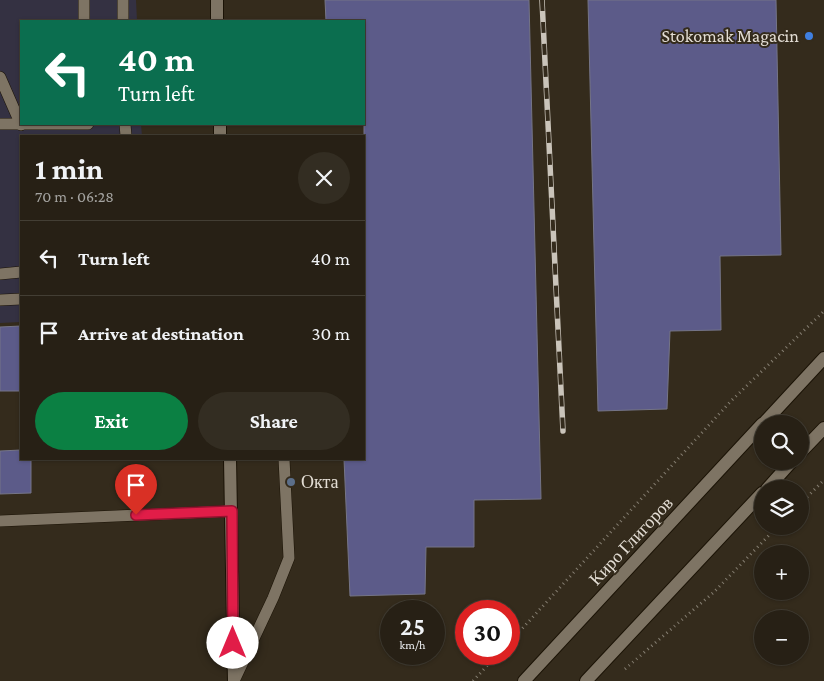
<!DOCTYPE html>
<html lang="en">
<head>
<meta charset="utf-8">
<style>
  body { margin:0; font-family:"Crimson Pro",serif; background:#332d22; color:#f1f3f6; height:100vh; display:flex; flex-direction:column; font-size:19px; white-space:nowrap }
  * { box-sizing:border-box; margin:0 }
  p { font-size:16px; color:#a4a3a0 }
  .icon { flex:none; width:28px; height:28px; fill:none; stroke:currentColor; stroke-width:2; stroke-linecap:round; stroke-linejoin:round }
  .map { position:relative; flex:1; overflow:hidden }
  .details { position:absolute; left:20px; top:135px; width:345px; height:325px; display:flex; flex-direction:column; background:#272015; border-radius:0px; box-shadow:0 1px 4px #0004,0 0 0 1px #433e34 }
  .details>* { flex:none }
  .hud { position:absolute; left:20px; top:20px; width:345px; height:105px; border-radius:0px; box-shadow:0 1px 4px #0004,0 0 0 1px #433e34; background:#0b6e4f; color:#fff; overflow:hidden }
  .buttons { position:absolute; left:754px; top:415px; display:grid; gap:10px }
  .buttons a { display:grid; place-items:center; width:55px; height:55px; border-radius:50%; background:#272015; box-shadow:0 1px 4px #0004,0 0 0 1px #433e34; font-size:25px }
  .speed { position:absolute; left:380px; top:600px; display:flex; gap:10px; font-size:25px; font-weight:700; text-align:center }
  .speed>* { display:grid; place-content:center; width:65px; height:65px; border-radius:50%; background:#272015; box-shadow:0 1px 4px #0004,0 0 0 1px #433e34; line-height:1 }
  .speed small { font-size:12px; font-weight:400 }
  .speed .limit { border:8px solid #d22; background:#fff; color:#111 }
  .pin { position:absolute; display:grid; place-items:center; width:42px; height:42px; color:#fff; margin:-51px -21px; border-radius:50% 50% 50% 0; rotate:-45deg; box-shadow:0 0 5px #0007 }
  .pin .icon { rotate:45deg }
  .me { position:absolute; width:55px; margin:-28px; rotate:0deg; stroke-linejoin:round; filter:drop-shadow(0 0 4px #0008) }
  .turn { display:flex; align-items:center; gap:18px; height:105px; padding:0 15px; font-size:22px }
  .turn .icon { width:65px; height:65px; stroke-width:2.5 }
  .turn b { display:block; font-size:35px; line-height:42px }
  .round { display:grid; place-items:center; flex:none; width:52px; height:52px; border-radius:26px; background:#332d22 }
  .headline { display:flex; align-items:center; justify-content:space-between; height:85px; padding:0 15px }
  h1 { font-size:30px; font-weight:700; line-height:38px }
  .action { display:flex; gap:10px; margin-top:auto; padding:10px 15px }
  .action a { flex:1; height:58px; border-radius:30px; background:#0b8043; color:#fff; font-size:20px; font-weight:700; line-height:58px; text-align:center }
  .action a+a { background:#332d22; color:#f1f3f6 }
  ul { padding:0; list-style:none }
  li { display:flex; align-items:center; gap:15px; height:75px; padding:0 15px; border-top:1px solid #433e34 }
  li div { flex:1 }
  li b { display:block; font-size:19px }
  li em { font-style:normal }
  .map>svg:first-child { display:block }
</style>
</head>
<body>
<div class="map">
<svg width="824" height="681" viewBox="0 0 824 681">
  <rect width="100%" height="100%" fill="#342b1c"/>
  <polygon fill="#343142" points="0,0 136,0 137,21 21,21 21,124 141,124 142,136 21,136 21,322 0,323"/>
  <g fill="#5c5b89" stroke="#757587">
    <polygon points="325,0 529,0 541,499 474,500 474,547 426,547 425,594 350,596 344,459 364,459 364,21 326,21"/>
    <polygon points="588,0 776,0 781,255 720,256 721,330 670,331 667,409 598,411"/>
    <polygon points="21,326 21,391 0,391 0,327"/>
    <polygon points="21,450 21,459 31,459 31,493 0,494 0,451"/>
  </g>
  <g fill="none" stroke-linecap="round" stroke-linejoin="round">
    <g stroke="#1b1306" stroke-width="12">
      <g id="service">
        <polyline points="84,0 84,21"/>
        <polyline points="123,0 123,21"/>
        <polyline points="0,77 21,125"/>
        <polyline points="0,124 88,124"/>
        <polyline points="125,124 126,136"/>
        <polyline points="0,274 21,272"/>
        <polyline points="0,300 21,299"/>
        <polyline points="0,521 232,511"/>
        <polyline points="234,681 273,598 289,558 284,459"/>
      </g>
    </g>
    <g stroke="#1b1306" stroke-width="14">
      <g id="minor">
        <polyline points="217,0 217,21"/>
        <polyline points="220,124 220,136"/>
        <polyline points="230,459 234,681"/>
      </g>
    </g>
    <g stroke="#1b1306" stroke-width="14">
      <g id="tertiary">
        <polyline points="763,424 824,358"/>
        <polyline points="800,453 824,428"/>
        <polyline points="767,489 792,461"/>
        <polyline points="524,681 762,424"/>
        <polyline points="586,681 762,493"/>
      </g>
    </g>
    <g stroke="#857e71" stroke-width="3" stroke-dasharray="1 4" stroke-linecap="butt">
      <polyline points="800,504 824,480"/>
      <polyline points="509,643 731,401 824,311"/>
      <polyline points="625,669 714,592 778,526"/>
      <polyline points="473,681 498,654"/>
    </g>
    <use href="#service" stroke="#7e7464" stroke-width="11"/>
    <use href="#minor" stroke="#7e7464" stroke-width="12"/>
    <use href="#tertiary" stroke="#7e7464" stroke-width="12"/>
    <g stroke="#cac4ba" stroke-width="5.5">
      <polyline id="rail" points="542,0 563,431"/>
    </g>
    <use href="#rail" stroke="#342b1c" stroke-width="4" stroke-dasharray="11" stroke-linecap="butt"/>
  </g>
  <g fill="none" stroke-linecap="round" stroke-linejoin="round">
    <g stroke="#92132f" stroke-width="12">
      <polyline id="route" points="136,515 232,511 233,643"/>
    </g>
    <use href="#route" stroke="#e11d48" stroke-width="9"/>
  </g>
  <circle fill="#3f7fe0" stroke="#342b1c" stroke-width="2" cx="809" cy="36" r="5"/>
  <circle fill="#5c6f8a" stroke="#342b1c" stroke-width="2" cx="291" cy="482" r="5"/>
  <g text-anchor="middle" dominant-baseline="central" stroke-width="4" stroke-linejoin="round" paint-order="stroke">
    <g font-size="18" fill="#e3ddd4" stroke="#342b1c" text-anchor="end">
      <text x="799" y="36">Stokomak Magacin</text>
      <text x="301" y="482" text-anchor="start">Окта</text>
    </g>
    <g font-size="18" fill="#e3ddd4" stroke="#342b1c">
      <text transform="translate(631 541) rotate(-47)">Киро Глигоров</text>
    </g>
  </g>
</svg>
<div class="buttons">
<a><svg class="icon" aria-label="search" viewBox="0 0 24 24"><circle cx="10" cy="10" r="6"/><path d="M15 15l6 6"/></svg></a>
<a><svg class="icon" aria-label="layers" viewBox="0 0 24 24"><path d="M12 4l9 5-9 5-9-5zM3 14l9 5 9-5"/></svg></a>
<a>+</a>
<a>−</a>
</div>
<div class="speed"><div>25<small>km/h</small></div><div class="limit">30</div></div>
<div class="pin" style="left:136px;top:515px;background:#d93025"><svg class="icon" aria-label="arrive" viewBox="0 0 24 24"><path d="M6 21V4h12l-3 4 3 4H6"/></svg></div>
<svg class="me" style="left:233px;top:643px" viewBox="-20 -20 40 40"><circle r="19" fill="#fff"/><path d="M0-13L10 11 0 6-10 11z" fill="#e11d48"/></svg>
<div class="hud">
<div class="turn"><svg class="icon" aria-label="left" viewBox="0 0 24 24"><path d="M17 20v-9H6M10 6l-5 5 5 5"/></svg><div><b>40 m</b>Turn left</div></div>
</div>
<section class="details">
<div class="headline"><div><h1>1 min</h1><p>70 m · 06:28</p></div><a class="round"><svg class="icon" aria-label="close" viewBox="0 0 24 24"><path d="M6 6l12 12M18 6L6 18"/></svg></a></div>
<ul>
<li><svg class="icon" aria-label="left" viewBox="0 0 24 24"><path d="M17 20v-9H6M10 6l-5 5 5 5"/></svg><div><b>Turn left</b></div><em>40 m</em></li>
<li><svg class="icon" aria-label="arrive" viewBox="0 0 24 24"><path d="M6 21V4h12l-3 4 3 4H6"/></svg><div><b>Arrive at destination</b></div><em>30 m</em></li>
</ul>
<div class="action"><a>Exit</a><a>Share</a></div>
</section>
</div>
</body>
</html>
